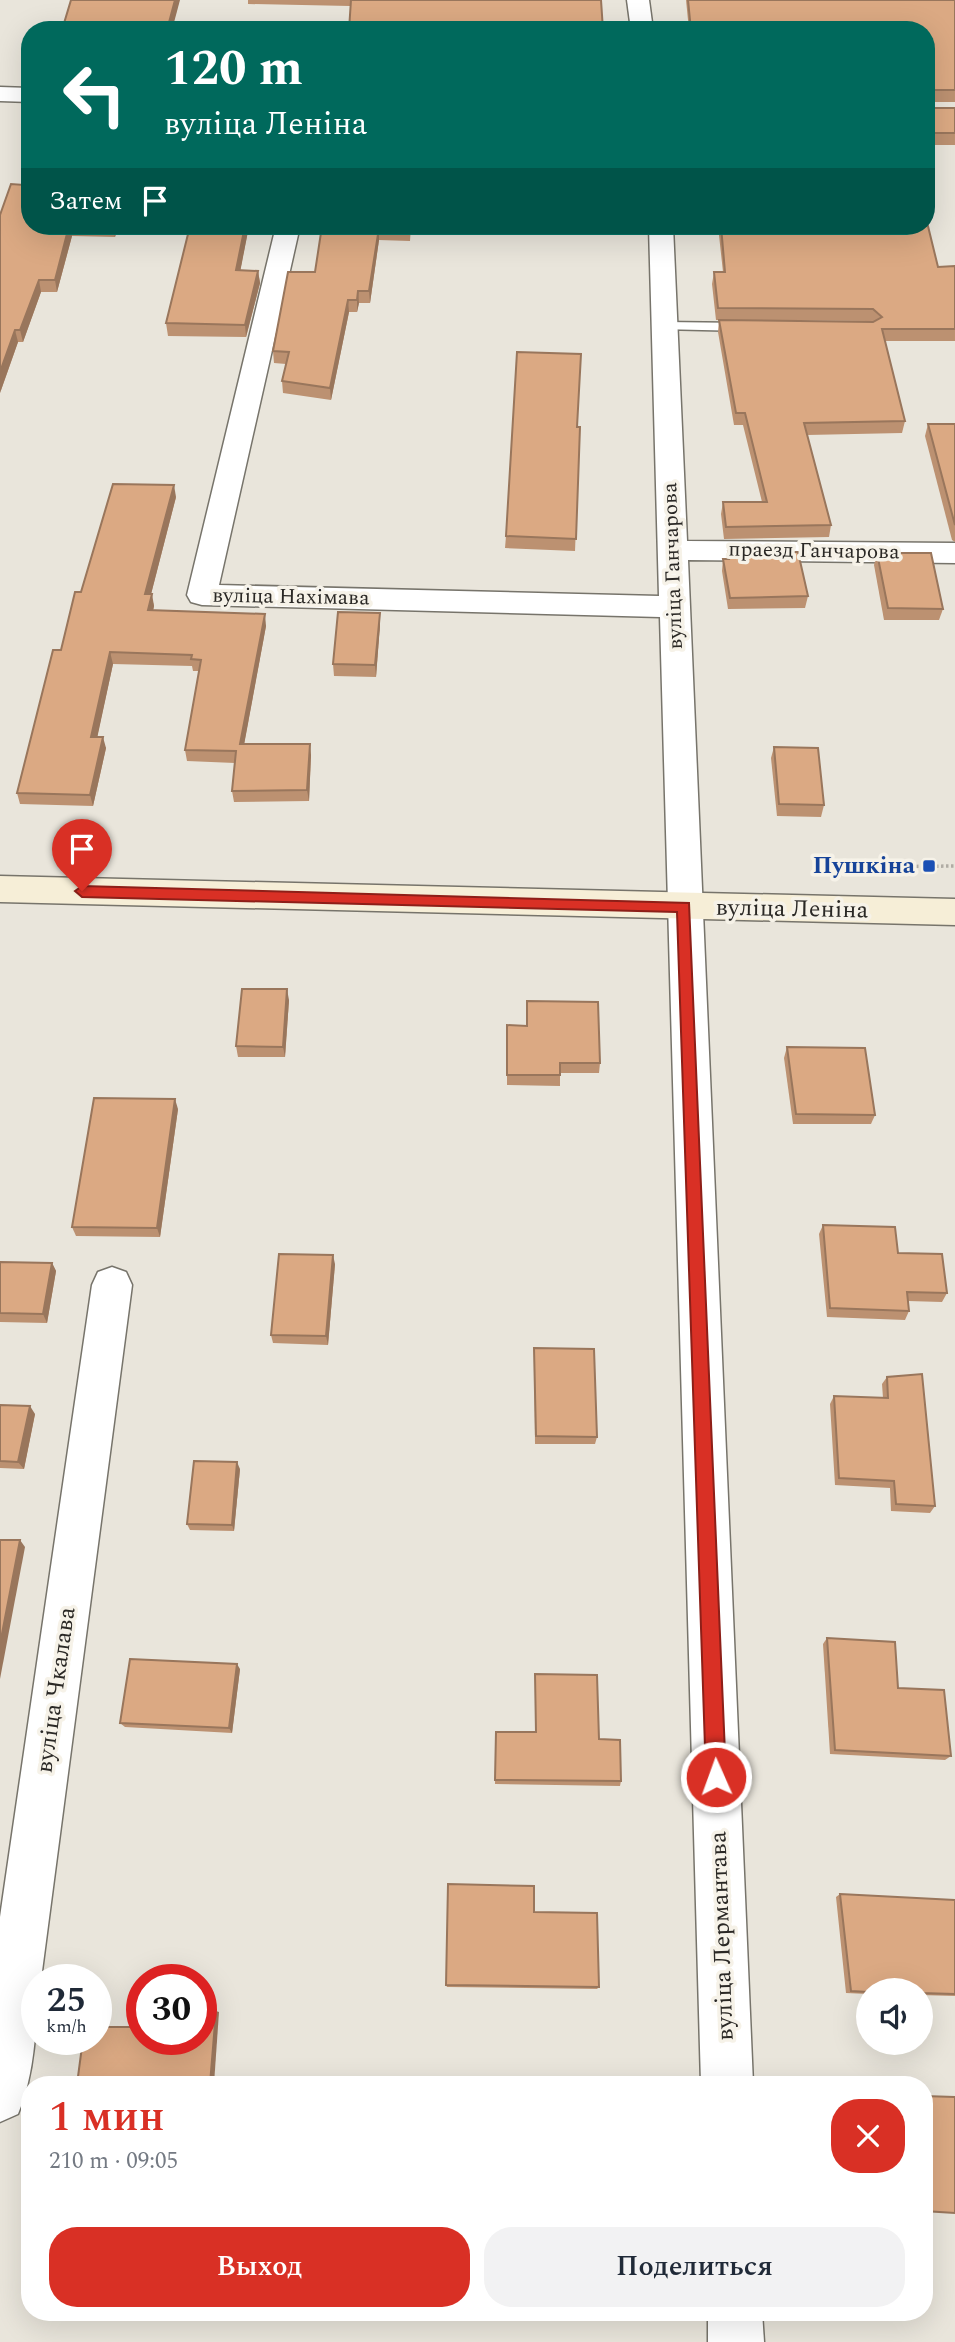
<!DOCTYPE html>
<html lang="ru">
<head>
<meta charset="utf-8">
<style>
  body { margin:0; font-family:Spectral,serif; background:#f2f2f3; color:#1f2937; height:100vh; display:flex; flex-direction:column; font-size:26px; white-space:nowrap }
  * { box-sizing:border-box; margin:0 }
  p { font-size:23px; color:#747a83 }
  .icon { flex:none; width:38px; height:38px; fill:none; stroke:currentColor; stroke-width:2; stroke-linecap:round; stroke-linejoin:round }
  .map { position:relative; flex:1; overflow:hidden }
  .sheet { position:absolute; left:21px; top:2076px; width:912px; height:245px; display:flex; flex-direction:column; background:#fff; border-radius:28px; box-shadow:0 7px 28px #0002 }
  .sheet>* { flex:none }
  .top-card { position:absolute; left:21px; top:21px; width:914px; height:214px; border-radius:28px; box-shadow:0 7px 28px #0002; background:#00695c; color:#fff; overflow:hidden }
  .tools { position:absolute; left:856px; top:1978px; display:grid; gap:14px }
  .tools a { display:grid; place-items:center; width:77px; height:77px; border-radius:50%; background:#fff; box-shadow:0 7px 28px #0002; font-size:35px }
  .speed { position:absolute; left:21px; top:1964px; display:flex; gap:14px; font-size:35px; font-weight:700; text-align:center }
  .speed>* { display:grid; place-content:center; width:91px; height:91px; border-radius:50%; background:#fff; box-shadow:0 7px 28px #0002; line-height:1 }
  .speed small { font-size:18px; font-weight:400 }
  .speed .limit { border:10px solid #d22; background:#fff; color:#111 }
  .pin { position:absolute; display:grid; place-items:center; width:60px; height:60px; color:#fff; margin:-72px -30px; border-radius:50% 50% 50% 0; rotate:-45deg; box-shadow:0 0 7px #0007 }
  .pin .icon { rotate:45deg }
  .me { position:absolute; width:77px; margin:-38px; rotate:358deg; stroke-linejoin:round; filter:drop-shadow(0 0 5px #0008) }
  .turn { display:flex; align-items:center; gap:24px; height:147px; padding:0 28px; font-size:32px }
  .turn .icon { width:91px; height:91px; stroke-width:2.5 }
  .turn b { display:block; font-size:49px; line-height:60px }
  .then { display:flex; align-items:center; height:66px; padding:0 28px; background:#0003; gap:14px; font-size:26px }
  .round { display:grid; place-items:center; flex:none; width:74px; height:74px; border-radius:28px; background:#f2f2f3 }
  .summary { display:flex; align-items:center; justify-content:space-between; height:119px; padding:0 28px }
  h1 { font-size:42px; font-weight:600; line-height:52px; color:#d93025 }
  .primary-button { display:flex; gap:14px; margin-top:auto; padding:14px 28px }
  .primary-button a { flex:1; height:80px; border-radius:28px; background:#d93025; color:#fff; font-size:28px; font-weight:600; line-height:80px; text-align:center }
  .primary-button a+a { background:#f2f2f3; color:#1f2937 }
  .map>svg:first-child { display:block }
</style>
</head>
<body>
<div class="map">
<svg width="955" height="2342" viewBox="0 0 955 2342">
  <rect width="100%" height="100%" fill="#e9e5db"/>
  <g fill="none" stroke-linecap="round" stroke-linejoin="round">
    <g stroke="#77746b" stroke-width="3">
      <polygon id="lane" points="664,322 745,323 752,327 745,331 659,329 657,326"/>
    </g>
    <g stroke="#77746b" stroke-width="3">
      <g id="street">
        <polygon points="627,0 649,0 653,30 631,30"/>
        <polygon points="0,87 30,88 30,102 0,101"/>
        <polygon points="276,226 300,226 219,585 659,596 649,226 673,226 687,541 955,543 955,563 688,560 753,2084 701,2084 660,617 202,605 191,602 187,595"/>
        <path d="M 112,1267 L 126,1272 L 132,1285 L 41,1979 L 37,1979 C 37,2023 35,2074 18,2114 L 0,2122 L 0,1917 L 92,1285 L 98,1272 Z"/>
        <polygon points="708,2312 762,2312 764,2342 708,2342"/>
      </g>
    </g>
    <g stroke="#77746b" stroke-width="3">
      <polygon id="secondary" points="0,876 955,899 955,925 0,902"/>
    </g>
    <polyline stroke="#b0aca4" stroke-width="3.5" stroke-dasharray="2.5 2.5" stroke-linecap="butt" points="851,867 955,866"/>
    <use href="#lane" fill="#fff" fill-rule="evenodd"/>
    <use href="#street" fill="#fff" fill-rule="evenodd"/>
    <use href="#secondary" fill="#f6eed7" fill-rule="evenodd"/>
  </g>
  <g fill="#bc9171">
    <polygon points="248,0 601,0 350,6 248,4"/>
    <polygon points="686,0 955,0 955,102 927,102 927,108 955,108 955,145 927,145 926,150 926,30 689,30"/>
    <polygon points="30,226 118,226 115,237 72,236 57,292 41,292 23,342 18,342 0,393"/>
    <polygon points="190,226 249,226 240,271 258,271 260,283 246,337 168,336 166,323"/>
    <polygon points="322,226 411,226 410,241 379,240 370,303 359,303 357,312 349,312 331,400 283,393 282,381 286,364 274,363 273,351 315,272"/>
    <polygon points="718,226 823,226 880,228 879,226 926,226 938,267 955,266 955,341 885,341 905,421 902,433 807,435 831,525 829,537 724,539 721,514 723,502 762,502 743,425 734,425 718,332 719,320 871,322 870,321 716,320 712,284 714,272 723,272"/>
    <polygon points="928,424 955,424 955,542 952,540 925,436"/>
    <polygon points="577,427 580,427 575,551 505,548 506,536"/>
    <polygon points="176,497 151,594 154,606 153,610 266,626 244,744 311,755 309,801 234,802 232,791 235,763 187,761 185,750 199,671 193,671 192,666 113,664 97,737 106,748 93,806 20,804 17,793 61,650 81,592"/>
    <polygon points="728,551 808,596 805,608 728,609 722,571 723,559 727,559"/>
    <polygon points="877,553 943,609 939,620 884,620 874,565"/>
    <polygon points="380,625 376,677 334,676 333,664"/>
    <polygon points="774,747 824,805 821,817 777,816 771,758"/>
    <polygon points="289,1000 285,1057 238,1057 236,1046"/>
    <polygon points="507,1025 600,1063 599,1073 560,1073 560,1086 507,1085"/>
    <polygon points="787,1047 875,1115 871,1124 793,1124 784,1058"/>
    <polygon points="178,1109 160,1237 76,1236 72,1227"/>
    <polygon points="823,1225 947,1293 942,1302 908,1301 909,1311 905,1320 827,1317 819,1234"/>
    <polygon points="0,1262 52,1263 56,1271 47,1323 0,1322"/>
    <polygon points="335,1264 328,1345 273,1343 271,1335"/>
    <polygon points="534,1348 597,1437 595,1444 535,1444"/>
    <polygon points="887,1377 935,1506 930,1513 891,1511 890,1488 835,1485 830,1404 834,1396 883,1398 882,1384"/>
    <polygon points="0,1405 35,1414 24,1469 0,1468"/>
    <polygon points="240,1469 234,1531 190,1530 187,1524"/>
    <polygon points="827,1638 898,1688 951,1756 945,1760 830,1754 823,1644"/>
    <polygon points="240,1669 232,1733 125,1727 120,1723"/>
    <polygon points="535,1674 599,1739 621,1781 620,1786 495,1784 496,1732 535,1732"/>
    <polygon points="840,1894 955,1900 955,1996 920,1995 920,1990 868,1990 868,1994 846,1993 836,1897"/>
    <polygon points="534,1912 599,1987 597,1989 447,1987 446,1985"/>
  </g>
  <g fill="#99765c">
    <polygon points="175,0 180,0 172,30 167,30"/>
    <polygon points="69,226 70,226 72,236 57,292 55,280"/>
    <polygon points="113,226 118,226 115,237"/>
    <polygon points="245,226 249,226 238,283 236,270"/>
    <polygon points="379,228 379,240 370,303 369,291"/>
    <polygon points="258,271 260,283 246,337 245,325"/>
    <polygon points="39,280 41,292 23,342 20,330"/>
    <polygon points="358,291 359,303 357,312 357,300"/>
    <polygon points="348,300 349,312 331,400 330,388"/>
    <polygon points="15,330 18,342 0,393 0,372"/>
    <polygon points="174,485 176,497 148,606 145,594"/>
    <polygon points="152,594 154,606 151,622 148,610"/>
    <polygon points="380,613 380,625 376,677 375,665"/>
    <polygon points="265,614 266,626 242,756 240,744"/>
    <polygon points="110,652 113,664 95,748 91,737"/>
    <polygon points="103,737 106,748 93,806 90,795"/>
    <polygon points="310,744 311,755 309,801 307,790"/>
    <polygon points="287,989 289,1000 285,1057 283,1047"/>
    <polygon points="175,1099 178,1109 160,1237 157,1228"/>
    <polygon points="333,1255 335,1264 328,1345 326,1336"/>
    <polygon points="52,1263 56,1271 47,1323 43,1314"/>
    <polygon points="30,1406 35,1414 24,1469 18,1462"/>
    <polygon points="237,1462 240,1469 234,1531 232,1525"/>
    <polygon points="20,1540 25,1547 0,1679 0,1644"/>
    <polygon points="237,1664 240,1669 232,1733 229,1728"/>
    <polygon points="216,2011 219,2012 214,2084 210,2084"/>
  </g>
  <g fill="#dba983" stroke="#99765c" stroke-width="2">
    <polygon points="71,0 175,0 167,30 62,30"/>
    <polygon points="351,0 601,0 603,30 349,30"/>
    <polygon points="688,0 955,0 955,90 927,90 927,108 955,108 955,133 926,133 926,30 691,30"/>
    <polygon points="30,160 30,226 69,226 55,280 39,280 20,330 15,330 0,372 0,215 11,184 24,185"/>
    <polygon points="926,218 938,267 955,266 955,329 882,329 905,421 804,423 831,525 726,527 723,502 767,502 745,413 736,413 719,320 873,322 882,317 873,309 718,308 714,272 725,272 721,226 823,226 885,228 885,226 926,226"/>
    <polygon points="190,226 245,226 236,270 258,271 245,325 166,323"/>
    <polygon points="322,226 409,226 409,229 379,228 369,291 358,291 357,300 348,300 330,388 282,381 289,352 273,351 288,272 315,272"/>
    <polygon points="517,352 581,354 577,427 580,427 576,539 506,536"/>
    <polygon points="928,424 955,424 955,525"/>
    <polygon points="113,484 174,485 145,594 152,594 148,610 265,614 240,744 310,744 307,790 232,791 236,751 185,750 201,660 191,659 192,655 110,652 91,737 103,737 90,795 17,793 53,650 61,650 75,592 81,592"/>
    <polygon points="728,551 798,552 808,596 730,598 723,559 729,559"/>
    <polygon points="877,553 931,553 943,609 888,608"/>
    <polygon points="338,612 380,613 375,665 333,664"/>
    <polygon points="774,747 818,748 824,805 779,804"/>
    <polygon points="242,989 287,989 283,1047 236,1046"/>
    <polygon points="527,1001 598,1002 600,1063 560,1063 560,1075 507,1075 507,1025 527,1026"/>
    <polygon points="787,1047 865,1048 875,1115 796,1114"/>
    <polygon points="94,1098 175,1099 157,1228 72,1227"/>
    <polygon points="823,1225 895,1227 898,1253 942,1254 947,1293 907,1292 909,1311 830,1308"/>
    <polygon points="279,1254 333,1255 326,1336 271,1335"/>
    <polygon points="0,1262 52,1263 43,1314 0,1313"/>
    <polygon points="534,1348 594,1349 597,1437 536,1436"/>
    <polygon points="922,1374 935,1506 896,1504 894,1481 839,1478 834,1396 888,1398 887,1377"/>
    <polygon points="0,1405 30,1406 18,1462 0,1461"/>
    <polygon points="194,1461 237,1462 232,1525 187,1524"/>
    <polygon points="0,1540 20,1540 0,1644"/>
    <polygon points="827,1638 895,1642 898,1688 944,1690 951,1756 835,1750"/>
    <polygon points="130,1659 237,1664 229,1728 120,1723"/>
    <polygon points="535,1674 597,1675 599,1739 620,1740 621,1781 495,1780 496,1732 536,1732"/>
    <polygon points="448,1884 534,1886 534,1912 597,1913 599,1987 446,1985"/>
    <polygon points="840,1894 955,1900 955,1994 920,1993 920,1990 868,1990 868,1992 851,1991"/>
    <polygon points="201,2011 216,2011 210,2084 77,2084 83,2039 96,2039 96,2027 142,2027 142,2039 201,2039"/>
    <polygon points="924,2096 955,2097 955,2213 924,2211"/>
  </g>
  <polygon fill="#d93025" stroke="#8d1f18" stroke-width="2" points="82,886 689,903 726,1777 723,1784 716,1787 709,1784 706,1777 677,912 82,897 75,891"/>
  <rect fill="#1a4fb4" stroke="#f6f2e8" stroke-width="2.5" x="922" y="859" width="14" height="14" rx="3.5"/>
  <g text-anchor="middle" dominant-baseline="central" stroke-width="7" stroke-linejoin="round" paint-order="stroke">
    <g font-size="21" fill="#2a2825" stroke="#f6f2e8">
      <text transform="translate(814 551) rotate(1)">праезд Ганчарова</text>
      <text transform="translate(673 566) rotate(-92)">вуліца Ганчарова</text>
      <text transform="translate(291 597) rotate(1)">вуліца Нахімава</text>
    </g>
    <g font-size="24" font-weight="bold" fill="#164399" stroke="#f6f2e8" text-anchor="end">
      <text x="915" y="866">Пушкіна</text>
    </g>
    <g font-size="24" fill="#2a2825" stroke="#f6f2e8">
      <text transform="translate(792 909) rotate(1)">вуліца Леніна</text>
      <text transform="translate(56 1690) rotate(-82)">вуліца Чкалава</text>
      <text transform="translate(722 1936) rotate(-92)">вуліца Лермантава</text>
    </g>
  </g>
</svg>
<div class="tools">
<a><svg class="icon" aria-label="sound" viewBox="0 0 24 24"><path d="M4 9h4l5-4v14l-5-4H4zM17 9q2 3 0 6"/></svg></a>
</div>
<div class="speed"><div>25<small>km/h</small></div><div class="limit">30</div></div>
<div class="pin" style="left:82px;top:891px;background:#d93025"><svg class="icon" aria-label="arrive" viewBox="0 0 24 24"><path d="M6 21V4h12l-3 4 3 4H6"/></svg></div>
<svg class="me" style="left:716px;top:1777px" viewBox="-20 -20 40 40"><circle r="17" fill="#d93025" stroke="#fff" stroke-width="3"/><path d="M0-11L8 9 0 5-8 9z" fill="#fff"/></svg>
<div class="top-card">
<div class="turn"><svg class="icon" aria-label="left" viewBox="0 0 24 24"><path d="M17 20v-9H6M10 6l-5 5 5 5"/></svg><div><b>120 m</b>вуліца Леніна</div></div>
<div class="then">Затем<svg class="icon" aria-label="arrive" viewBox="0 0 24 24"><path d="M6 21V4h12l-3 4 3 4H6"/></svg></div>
</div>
<section class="sheet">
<div class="summary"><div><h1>1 мин</h1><p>210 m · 09:05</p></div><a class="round" style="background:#d93025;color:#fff"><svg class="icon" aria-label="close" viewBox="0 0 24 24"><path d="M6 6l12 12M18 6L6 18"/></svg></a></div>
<div class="primary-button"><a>Выход</a><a>Поделиться</a></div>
</section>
</div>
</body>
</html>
